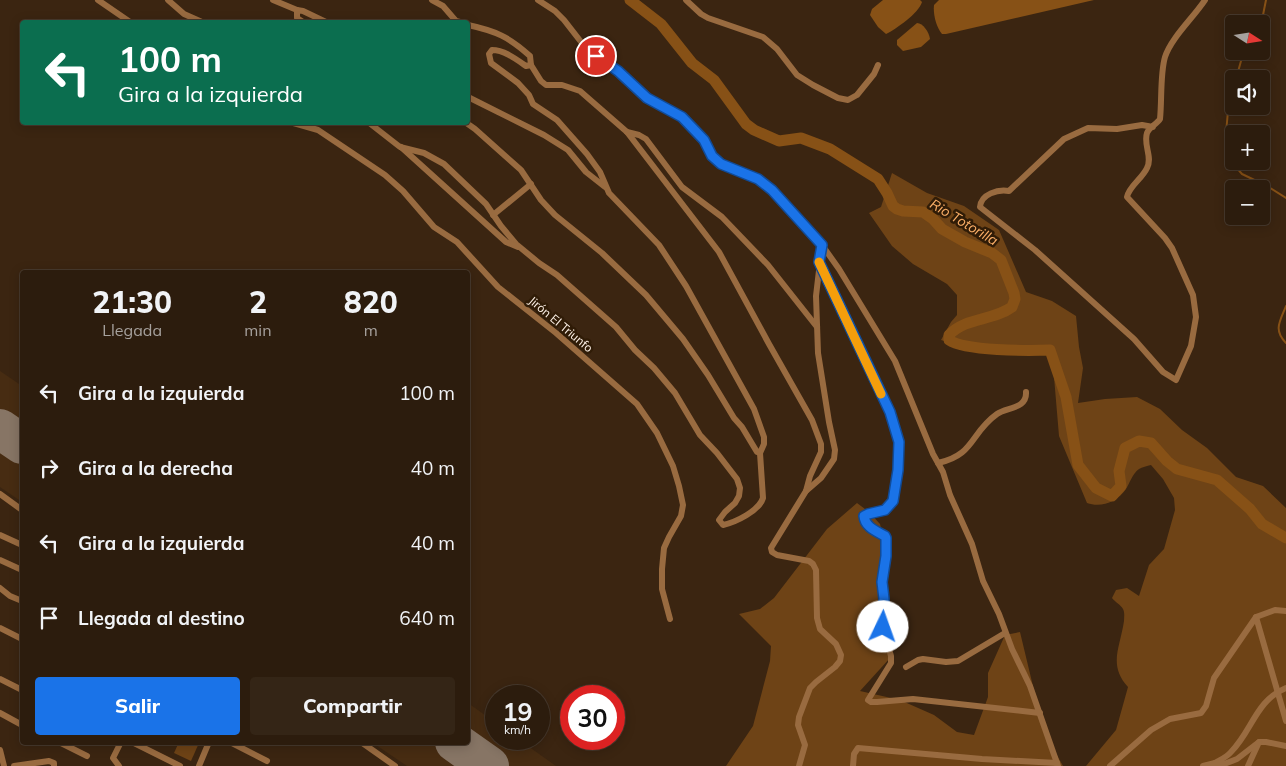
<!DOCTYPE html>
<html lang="es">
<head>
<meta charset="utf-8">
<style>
  body { margin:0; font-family:Mulish,sans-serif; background:#342516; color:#f1f3f6; height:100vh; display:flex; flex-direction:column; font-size:19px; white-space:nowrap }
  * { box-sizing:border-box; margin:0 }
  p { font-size:16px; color:#a6a19d }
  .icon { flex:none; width:28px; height:28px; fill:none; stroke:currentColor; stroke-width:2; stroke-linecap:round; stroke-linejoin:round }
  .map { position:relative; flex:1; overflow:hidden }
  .panel { position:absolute; left:20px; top:270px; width:450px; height:475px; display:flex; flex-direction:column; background:#2c1c0d; border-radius:5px; box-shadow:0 2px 12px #0003,0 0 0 1px #483a2e }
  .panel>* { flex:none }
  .banner { position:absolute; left:20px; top:20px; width:450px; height:105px; border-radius:5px; box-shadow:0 2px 12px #0003,0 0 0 1px #483a2e; background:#0b6e4f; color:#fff; overflow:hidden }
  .needle { width:32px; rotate:102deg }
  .tools { position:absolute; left:1225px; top:15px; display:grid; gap:10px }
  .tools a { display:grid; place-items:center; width:45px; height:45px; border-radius:5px; background:#2c1c0d; box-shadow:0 2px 12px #0003,0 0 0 1px #483a2e; font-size:25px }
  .speed { position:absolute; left:485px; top:685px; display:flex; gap:10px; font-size:25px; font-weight:700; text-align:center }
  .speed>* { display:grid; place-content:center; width:65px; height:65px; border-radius:50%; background:#2c1c0d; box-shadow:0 2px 12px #0003,0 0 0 1px #483a2e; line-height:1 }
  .speed small { font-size:12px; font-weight:400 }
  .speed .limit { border:8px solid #d22; background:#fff; color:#111 }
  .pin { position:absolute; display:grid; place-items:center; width:42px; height:42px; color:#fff; margin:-21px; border:2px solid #fff; border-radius:50%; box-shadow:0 1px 5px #0007 }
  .me { position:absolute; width:55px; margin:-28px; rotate:3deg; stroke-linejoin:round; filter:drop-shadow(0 0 4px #0008) }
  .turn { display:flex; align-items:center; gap:18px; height:105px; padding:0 15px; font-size:22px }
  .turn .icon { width:65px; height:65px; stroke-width:2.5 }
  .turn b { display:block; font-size:35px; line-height:42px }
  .eta { display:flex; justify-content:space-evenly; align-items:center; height:85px; text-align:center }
  .eta b { font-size:30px; font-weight:800; line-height:35px }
  .primary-button { display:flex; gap:10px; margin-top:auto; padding:10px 15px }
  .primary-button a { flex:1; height:58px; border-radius:5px; background:#1a73e8; color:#fff; font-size:20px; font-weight:800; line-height:58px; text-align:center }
  .primary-button a+a { background:#342516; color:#f1f3f6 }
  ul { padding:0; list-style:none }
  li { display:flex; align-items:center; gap:15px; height:75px; padding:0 15px }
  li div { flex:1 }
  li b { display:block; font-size:19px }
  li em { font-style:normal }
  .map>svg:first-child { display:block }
</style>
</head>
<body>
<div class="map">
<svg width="1286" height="766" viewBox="0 0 1286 766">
  <rect width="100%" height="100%" fill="#3b2511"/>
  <g fill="#472c12">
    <polygon points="0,371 22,386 22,502 0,487"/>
    <polygon points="468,703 496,723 496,739 518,739 556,766 407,766 373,743 468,742"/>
  </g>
  <g fill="#6e4316">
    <path d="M 892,173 L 927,193 L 964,206 L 999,230 L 1026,292 L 1052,301 L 1076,316 L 1079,347 L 1083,368 L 1078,403 L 1105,399 L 1137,397 L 1160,409 L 1182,430 L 1207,448 L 1236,477 L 1263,486 L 1286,508 L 1286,766 L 1086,766 L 1116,730 L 1128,687 C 1108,665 1120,648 1124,621 C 1124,617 1125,613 1123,609 C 1121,605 1115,602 1112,598 L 1116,590 L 1127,588 L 1139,596 L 1149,565 L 1164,549 L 1175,510 L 1174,498 L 1163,479 L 1151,465 C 1147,466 1142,467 1139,469 C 1132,474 1130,483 1126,489 C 1117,502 1101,508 1087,503 L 1059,436 L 1053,365 L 1048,353 C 1025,344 1016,353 994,353 C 976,353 957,345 941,340 L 951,322 L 957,315 L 957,295 L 947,284 L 913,264 L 892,246 L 869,213 L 881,207 Z"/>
    <polygon points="857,503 869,512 880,524 884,539 887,591 881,618 890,638 890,658 860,691 900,700 934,715 957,732 974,735 988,697 988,673 1005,635 1020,632 1044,732 1063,766 726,766 753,726 770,661 771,646 739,614 760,609 774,598 827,529"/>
    <polygon points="179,742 199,743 191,761 174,753"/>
  </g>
  <g fill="#875116">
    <path d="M 883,0 L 920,0 L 922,2 C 919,13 896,29 886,34 L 878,27 L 870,15 L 872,9 Z"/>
    <path d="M 939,0 L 1094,0 L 946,34 L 942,34 C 936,27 933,14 934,5 Z"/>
    <path d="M 917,23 C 923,23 929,32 930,39 L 921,47 L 903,51 L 897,45 L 897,40 Z"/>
  </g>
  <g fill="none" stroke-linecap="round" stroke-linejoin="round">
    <g stroke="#875116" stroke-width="2">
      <polyline points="1261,25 1266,0"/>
      <polyline points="1236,79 1241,61 1247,51"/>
      <polyline points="1234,84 1228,111 1225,144 1236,167 1242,174 1267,186 1286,198"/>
      <path d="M 1286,306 C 1280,321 1273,330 1286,343"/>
    </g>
    <path stroke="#875116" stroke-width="11" d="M 630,0 L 661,24 L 692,63 L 714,80 L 746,124 L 754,130 L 779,141 L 801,138 L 830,149 L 878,179 L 887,193 L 893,206 L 897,209 L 903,211 L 923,212 L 933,219 L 942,229 L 965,242 L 992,253 L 1001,260 L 1014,293 L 1015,299 L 1012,307 C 993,321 966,317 949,335 L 949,340 C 965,351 1028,351 1050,350 L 1066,397 L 1078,465 L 1096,488 L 1112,496 L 1121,486 L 1119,471 L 1125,448 L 1139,441 L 1151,443 L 1167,461 L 1177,469 L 1217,480 L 1250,509 L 1262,524 L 1286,538"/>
    <g stroke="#877565" stroke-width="40">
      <polyline points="0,429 22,444"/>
      <polyline points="455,742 489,766"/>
    </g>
    <g stroke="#996b40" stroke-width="6">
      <polyline points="98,0 130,22"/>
      <polyline points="168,0 184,14 202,22"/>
      <polyline points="273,0 297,10"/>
      <polyline points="432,0 443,6 456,21 460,22"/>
      <polyline points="538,0 555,11 564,20 585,47 618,71 647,98 682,117 704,140 712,156 721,164 758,179 772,190 822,245 839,269 895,361 933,454 943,472 950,495 972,544 983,581 999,614 1012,649 1030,686 1058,766"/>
      <polyline points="686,0 701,14 708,18 763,37 777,49 797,75 813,85 838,98 848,100 857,95 874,74 878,65"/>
      <polyline points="303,22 297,18 297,10 303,11 326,22"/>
      <path d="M 468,25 C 496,31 509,37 530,56 L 531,65"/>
      <polyline points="468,97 544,135 568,150 586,172 605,187"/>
      <polyline points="290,122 318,130 385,175 403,191 434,227 457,242 498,287 556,333 637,404 657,433 673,466 679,486 683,505 681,516 669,537 664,548 662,569 662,589 670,619"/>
      <path d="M 368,122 L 400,147 L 424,153 L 444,164 L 486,204 L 501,226 L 516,244 L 539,263 L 557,275 L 616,327 L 635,350 L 654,368 L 675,393 L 700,435 L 717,453 L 737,479 L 740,488 L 739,496 L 735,503 L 725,512 L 719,520 L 723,525 C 736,522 759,511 763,498 L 760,453"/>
      <path d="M 465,122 L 475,129 L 521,170 L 541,200 L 555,215 L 602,253 L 646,295 L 683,339 L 708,375 L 734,418 L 742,427 L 757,452 L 760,453 L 764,444 L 764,437 L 754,409 L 686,286 L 659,245 L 609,193 L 600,172 L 587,154 L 557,120 L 533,104 L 529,95 L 518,83 L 491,63 L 489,54 L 492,50 C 504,50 516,59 526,66 L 531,65 L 541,81 L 546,85 L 562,85 L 580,91 L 627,132 L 719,252 L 769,344 L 812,420 L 821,444 L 821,452 L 810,476 L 806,491"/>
      <path d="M 1153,127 L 1142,125 L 1117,129 L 1088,128 L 1064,139 L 1009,191 C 998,189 981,194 980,207 L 1035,250 L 1134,339 L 1163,372 L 1176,380 L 1191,346 L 1196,317 L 1193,295 L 1172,248 L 1165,238 L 1127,197 C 1129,186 1142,179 1147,168 C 1153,157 1143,145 1147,133 C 1149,127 1157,124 1160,119 C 1162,100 1160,74 1165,57 C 1171,38 1193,18 1205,0"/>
      <polyline points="627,132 639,135 646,139 682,187 722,217 768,265 817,327"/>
      <polyline points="401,147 506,242 518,247"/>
      <polyline points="493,215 531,184"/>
      <path d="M 819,262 L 890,412 L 899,442 L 898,470 L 893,501 L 885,510 L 868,514 L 865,516 C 865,527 876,531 885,536 L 886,539 L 886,556 L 882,582 L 884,599 L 883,627 L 891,656 L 891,663 L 868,700 L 871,702 L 877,702 L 913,699 L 1040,713"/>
      <path d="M 938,463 C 975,455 970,433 997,414 C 1007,407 1027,409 1026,392"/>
      <polyline points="0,494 22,510"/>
      <polyline points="0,535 22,545"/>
      <polyline points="0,560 22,570"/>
      <polyline points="0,588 10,596 22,601"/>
      <polyline points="1256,617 1286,721"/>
      <polyline points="0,628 22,639"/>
      <polyline points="906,667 918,660 923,659 946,662 958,661 1005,633"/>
      <polyline points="0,679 22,690"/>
      <polyline points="0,713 22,725"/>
      <polyline points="59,742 87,756"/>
      <polyline points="132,742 180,766"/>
      <polyline points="230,742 267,761"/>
      <polyline points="361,742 395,766"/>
      <polyline points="0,750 4,766"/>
      <path d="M 1215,763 C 1220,760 1227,757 1231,752 C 1252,731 1256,700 1286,688"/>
      <polyline points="14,766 49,761 54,763 54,766"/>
      <polyline points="119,766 113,758 121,742"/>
      <polyline points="199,766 209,742"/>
      <polyline points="799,766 805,745 798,725 799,717 810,688 816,682 835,667 840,661 841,655 836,644 820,629 817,618 816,570 813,564 809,561 777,555 772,552 771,548 806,491 821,478 834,459 835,450 829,422 818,353 816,296 822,245"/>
      <polyline points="853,766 854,754 858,748 982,759 1057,763"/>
      <polyline points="1110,766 1151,730 1170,719 1201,713 1206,706 1214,678 1256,617 1275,610 1286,611"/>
      <polyline points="1203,766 1215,763 1224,764 1237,759 1259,742 1266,742 1286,746"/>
      <polyline points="1248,766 1259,742"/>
    </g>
  </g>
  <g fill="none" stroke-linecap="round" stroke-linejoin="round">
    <g stroke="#114b97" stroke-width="12">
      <path id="route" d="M 596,56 L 618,71 L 647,98 L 682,117 L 704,140 L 712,156 L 721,164 L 758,179 L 772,190 L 822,245 L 819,262 L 890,412 L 899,442 L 898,470 L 893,501 L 885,510 L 868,514 L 864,516 C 865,527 876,531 885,536 L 886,538 L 886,556 L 882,582 L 884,599 L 883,627"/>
    </g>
    <use href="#route" stroke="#1a73e8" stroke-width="9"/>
    <polyline stroke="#f59e0b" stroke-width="9" points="819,262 881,394"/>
  </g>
  <g text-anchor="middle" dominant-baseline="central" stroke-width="5" stroke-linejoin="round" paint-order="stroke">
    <g font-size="12" fill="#fef2e8" stroke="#301c07">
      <text transform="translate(561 324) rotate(40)">Jirón El Triunfo</text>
    </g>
    <g font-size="14" font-style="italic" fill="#faae67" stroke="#301c07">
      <text transform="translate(964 222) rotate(31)">Rio Totorilla</text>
    </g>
  </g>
</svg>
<div class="tools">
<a><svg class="needle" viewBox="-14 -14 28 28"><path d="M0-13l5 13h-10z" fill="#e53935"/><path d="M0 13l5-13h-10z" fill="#a6a19d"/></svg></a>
<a><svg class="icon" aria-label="sound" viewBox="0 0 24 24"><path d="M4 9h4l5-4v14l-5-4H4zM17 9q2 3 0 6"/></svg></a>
<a>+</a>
<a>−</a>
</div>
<div class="speed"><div>19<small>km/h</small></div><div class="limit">30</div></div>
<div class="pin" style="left:596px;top:56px;background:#d93025"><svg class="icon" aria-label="arrive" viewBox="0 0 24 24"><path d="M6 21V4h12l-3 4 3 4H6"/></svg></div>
<svg class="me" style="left:883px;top:627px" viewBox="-20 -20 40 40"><circle r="19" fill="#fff"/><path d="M0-13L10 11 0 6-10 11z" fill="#1a73e8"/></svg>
<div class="banner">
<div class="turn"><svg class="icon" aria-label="left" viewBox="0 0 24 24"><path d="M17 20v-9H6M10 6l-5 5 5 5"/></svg><div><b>100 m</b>Gira a la izquierda</div></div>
</div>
<section class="panel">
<div class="eta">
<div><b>21:30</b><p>Llegada</p></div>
<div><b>2</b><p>min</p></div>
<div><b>820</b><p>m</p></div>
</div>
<ul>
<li><svg class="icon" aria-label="left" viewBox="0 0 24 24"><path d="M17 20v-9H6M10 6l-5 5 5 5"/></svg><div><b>Gira a la izquierda</b></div><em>100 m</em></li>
<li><svg class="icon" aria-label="right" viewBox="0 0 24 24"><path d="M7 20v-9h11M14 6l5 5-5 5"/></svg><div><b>Gira a la derecha</b></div><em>40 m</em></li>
<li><svg class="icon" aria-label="left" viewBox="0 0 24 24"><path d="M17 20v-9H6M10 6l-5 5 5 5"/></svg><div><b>Gira a la izquierda</b></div><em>40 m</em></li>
<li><svg class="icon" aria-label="arrive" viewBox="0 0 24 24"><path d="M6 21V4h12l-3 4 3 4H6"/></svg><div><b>Llegada al destino</b></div><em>640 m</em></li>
</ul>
<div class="primary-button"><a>Salir</a><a>Compartir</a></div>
</section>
</div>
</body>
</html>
